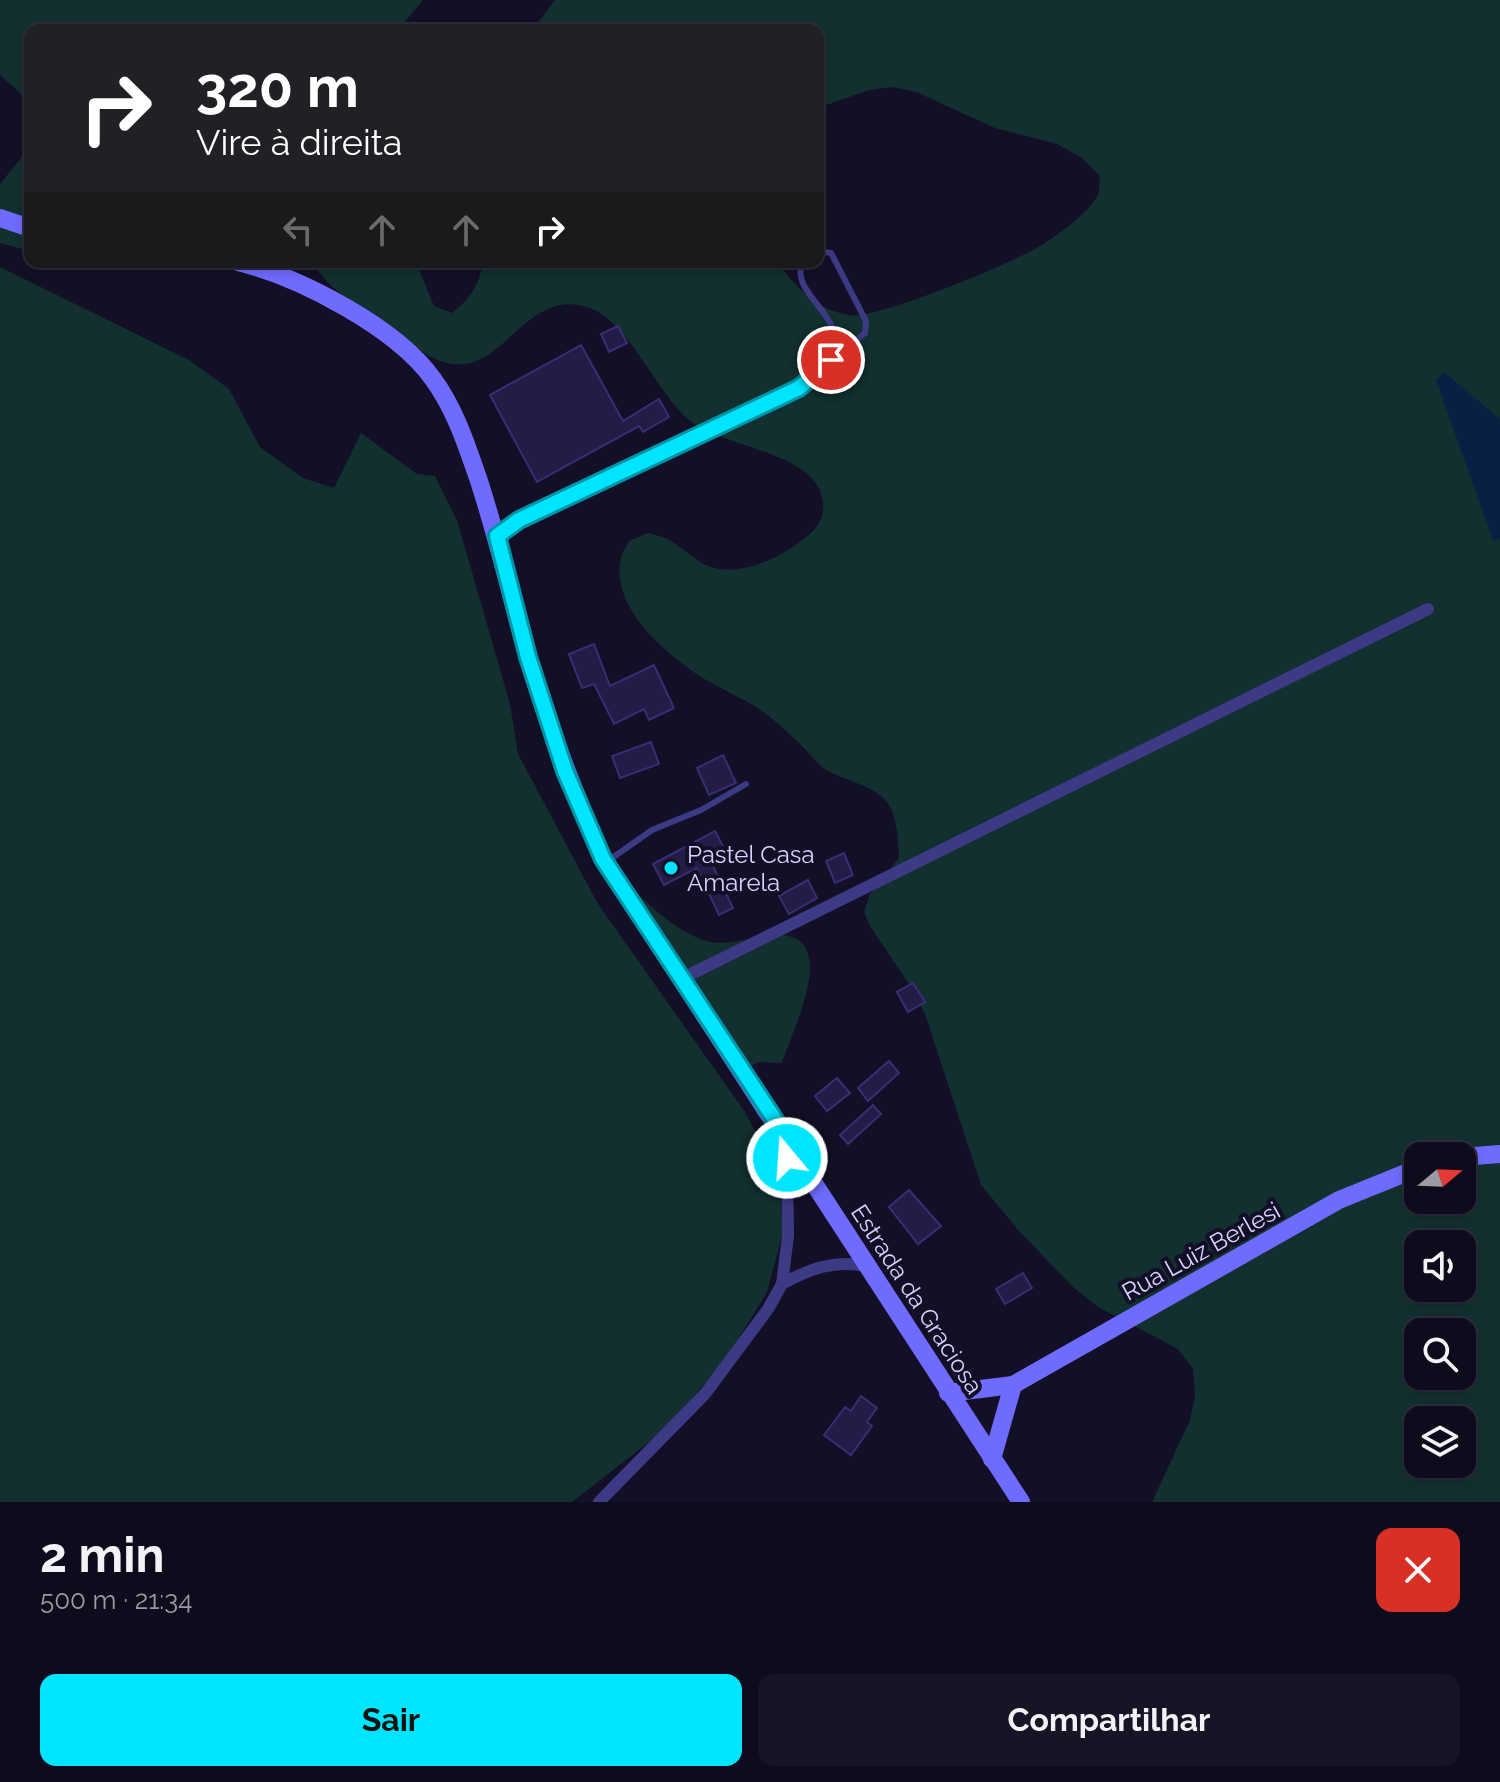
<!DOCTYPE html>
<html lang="pt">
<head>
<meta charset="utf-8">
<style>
  body { margin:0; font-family:Raleway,sans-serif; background:#171425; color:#f1f3f6; height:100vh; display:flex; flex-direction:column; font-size:30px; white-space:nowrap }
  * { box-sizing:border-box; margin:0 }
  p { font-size:26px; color:#9b9ba3 }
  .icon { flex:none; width:44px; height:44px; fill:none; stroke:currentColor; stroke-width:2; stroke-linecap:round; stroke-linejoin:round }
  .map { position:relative; height:1502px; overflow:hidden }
  .sheet { display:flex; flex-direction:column; background:#0e0b1c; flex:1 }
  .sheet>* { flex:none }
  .hud { position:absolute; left:24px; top:24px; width:800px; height:244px; border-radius:16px; box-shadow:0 4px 12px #0003,0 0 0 2px #2e2b3b; background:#202124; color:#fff; overflow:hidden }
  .needle { width:52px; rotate:71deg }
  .tools { position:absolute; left:1404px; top:1142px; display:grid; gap:16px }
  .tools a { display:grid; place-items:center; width:72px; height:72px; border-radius:16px; background:#0e0b1c; box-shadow:0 4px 12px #0003,0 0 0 2px #2e2b3b; font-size:40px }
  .pin { position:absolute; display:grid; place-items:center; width:68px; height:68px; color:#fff; margin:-34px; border:4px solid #fff; border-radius:50%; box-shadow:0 2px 8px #0007 }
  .me { position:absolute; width:88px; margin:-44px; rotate:342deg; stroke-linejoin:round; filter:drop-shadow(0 0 6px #0008) }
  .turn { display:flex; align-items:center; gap:28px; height:168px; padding:0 40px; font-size:36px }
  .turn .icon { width:104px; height:104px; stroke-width:2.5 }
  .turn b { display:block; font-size:56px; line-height:68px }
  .lanes { display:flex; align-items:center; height:76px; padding:0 40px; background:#0003; justify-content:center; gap:40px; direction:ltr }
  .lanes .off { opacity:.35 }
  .round { display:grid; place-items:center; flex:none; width:84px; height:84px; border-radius:16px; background:#171425 }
  .headline { display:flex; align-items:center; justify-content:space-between; height:136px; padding:0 40px }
  h1 { font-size:48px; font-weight:700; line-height:60px }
  .primary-button { display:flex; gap:16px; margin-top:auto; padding:16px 40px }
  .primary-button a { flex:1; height:92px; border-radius:16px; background:#00e5ff; color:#111; font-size:32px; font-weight:700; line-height:92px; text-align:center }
  .primary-button a+a { background:#171425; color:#f1f3f6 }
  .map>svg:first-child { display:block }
</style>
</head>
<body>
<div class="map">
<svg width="1500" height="1502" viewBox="0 0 1500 1502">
  <rect width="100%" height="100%" fill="#130f26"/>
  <g fill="#12302f" fill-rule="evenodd">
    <polygon points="0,0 423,0 398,30 30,30 30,111 21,94 0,75"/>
    <path d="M 555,0 L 1500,0 L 1500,1502 L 1152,1502 L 1190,1420 L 1195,1395 L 1193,1369 L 1178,1349 L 1098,1307 L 1073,1287 L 1019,1231 L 981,1185 L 925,1014 L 911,987 L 870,926 L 864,912 L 870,894 L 899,858 C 898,841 898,813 885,800 C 869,783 843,781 825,769 C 817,764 810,754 803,747 C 790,734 777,722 762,711 C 742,697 718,688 698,675 C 663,651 610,607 621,558 C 622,552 627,546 629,541 L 648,533 C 656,535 664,537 671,541 C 685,549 696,562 711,567 C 740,577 779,558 801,541 C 815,531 825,520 823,502 C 817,451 722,448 689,420 C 656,392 629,322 590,308 C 527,286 506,371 452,364 C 426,361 401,334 381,319 C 356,301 333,295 316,267 L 317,262 L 416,262 L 434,306 L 452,313 C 471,298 479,285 483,262 L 777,262 C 796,287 817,310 849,315 C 879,319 1003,266 1033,250 C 1050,241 1091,212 1098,194 C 1100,189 1099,181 1100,176 L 1082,158 L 1057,144 L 995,128 L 916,92 L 892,87 L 869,90 L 818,108 L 818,30 L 528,30 L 536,25 ZM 1418,1156 L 1462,1156 L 1462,1200 L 1418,1200 ZM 1418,1244 L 1462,1244 L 1462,1288 L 1418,1288 ZM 1418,1332 L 1462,1332 L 1462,1376 L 1418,1376 ZM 1418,1420 L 1462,1420 L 1462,1464 L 1418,1464 Z"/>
    <polygon points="30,135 30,251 0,243 0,184 21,158"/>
    <polygon points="0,267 189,360 229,389 260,447 303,478 334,488 361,433 417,474 435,476 457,520 510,704 518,754 598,904 745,1112 779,1175 783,1232 767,1292 726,1359 667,1428 572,1502 0,1502"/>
    <path d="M 620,877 C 645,900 670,928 703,940 C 725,948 749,937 770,935 C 846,928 792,1030 782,1063 L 759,1062 L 745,1069 L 743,1078 L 764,1126 L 671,973 Z"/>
  </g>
  <polygon fill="#0a1f44" points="1444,372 1500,419 1500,539 1493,540 1436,380"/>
  <g fill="#241b47" stroke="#3b2d73" stroke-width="2">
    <polygon points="618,326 627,343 609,352 601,334"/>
    <polygon points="581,345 623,421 659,399 669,417 643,432 639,426 537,482 490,395"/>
    <polygon points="594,644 610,686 654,665 674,708 649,720 644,709 614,724 594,684 582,688 569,654"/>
    <polygon points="651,742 659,764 620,778 612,756"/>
    <polygon points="723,755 736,783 709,795 697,768"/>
    <polygon points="715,831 727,854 711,862 733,908 719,915 697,868 664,885 653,864"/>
    <polygon points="844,853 853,875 835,883 826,861"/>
    <polygon points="808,880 817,898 789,914 779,896"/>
    <polygon points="913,983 925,1002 908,1012 897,992"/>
    <polygon points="889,1061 899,1073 868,1101 858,1088"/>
    <polygon points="837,1078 850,1093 827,1111 815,1096"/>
    <polygon points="873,1105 881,1114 848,1144 840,1135"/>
    <polygon points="909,1190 941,1226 918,1244 889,1207"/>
    <polygon points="1023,1273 1032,1288 1005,1304 996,1289"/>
    <polygon points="861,1396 877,1408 867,1422 872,1426 851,1455 824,1435 845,1407 851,1411"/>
  </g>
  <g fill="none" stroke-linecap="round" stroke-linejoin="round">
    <g stroke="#3d3a85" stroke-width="6">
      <polyline points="818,251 831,253 866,321 865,333 831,360"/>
      <path d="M 498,535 L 519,520 L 799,388 C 809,380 826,369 832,358 C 851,316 787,294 803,262"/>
      <polyline points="607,858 615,856 652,830 701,810 746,784"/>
    </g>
    <g stroke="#3d3a85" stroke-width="12">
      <polyline points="681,979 1428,609"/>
      <path d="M 782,1284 C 811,1268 834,1260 867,1266"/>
      <polyline points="599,1502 705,1394 768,1309 782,1284 788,1236 787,1145"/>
    </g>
    <g stroke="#6f6bff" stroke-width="18">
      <polyline points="0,218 30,228"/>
      <path d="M 238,262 C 299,277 396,327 433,379 C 455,409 466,444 478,478 C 497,536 511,595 527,654 C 547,725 574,792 603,859 L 1021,1502"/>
      <polyline points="1462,1157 1500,1154"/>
      <polyline points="948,1393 1013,1385 1339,1200 1418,1168"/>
      <polyline points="992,1459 1013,1385"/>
    </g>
  </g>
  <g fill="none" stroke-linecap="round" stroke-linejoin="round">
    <g stroke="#0095a6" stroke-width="20">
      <polyline id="route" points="787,1158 787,1138 603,859 565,771 528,657 497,536 519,520 799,388 831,360"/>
    </g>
    <use href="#route" stroke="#00e5ff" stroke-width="14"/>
  </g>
  <circle fill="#00e5ff" stroke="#130f26" stroke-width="3" cx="671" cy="868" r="8"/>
  <g text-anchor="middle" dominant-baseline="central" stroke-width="8" stroke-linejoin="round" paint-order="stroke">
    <g font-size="24" fill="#d9d4ff" stroke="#130f26" text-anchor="start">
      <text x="687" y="854">Pastel Casa<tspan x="687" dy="28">Amarela</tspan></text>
    </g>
    <g font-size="24" fill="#d9d4ff" stroke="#130f26">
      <text transform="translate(1201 1251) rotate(-29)">Rua Luiz Berlesi</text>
      <text transform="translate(917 1299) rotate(57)">Estrada da Graciosa</text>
    </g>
  </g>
</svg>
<div class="tools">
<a><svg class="needle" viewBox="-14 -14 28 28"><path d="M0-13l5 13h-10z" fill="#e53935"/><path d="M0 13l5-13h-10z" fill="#9b9ba3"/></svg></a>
<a><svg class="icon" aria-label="sound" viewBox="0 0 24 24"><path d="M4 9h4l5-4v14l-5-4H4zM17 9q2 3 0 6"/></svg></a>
<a><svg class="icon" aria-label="search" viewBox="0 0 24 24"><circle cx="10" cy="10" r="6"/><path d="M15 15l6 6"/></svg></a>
<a><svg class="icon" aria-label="layers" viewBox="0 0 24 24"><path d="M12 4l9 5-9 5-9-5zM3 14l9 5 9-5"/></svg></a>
</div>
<div class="pin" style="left:831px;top:360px;background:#d93025"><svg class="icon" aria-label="arrive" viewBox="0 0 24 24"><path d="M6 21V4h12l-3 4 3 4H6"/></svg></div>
<svg class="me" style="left:787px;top:1158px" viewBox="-20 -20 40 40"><circle r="17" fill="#00e5ff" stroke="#fff" stroke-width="3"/><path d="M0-11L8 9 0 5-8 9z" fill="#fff"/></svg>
<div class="hud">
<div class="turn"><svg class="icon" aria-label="right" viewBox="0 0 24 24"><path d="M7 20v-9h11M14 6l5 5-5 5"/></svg><div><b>320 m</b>Vire à direita</div></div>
<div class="lanes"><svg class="icon off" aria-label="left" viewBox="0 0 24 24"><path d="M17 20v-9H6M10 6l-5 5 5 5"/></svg><svg class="icon off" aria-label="ahead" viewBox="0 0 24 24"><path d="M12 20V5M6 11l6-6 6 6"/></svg><svg class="icon off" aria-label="ahead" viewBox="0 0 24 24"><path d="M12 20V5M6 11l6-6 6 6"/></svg><svg class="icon" aria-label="right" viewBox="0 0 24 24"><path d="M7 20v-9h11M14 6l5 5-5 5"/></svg></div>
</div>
</div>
<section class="sheet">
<div class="headline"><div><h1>2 min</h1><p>500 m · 21:34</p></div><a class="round" style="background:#d93025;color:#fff"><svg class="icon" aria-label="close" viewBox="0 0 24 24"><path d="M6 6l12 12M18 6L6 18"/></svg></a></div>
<div class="primary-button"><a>Sair</a><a>Compartilhar</a></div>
</section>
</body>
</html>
